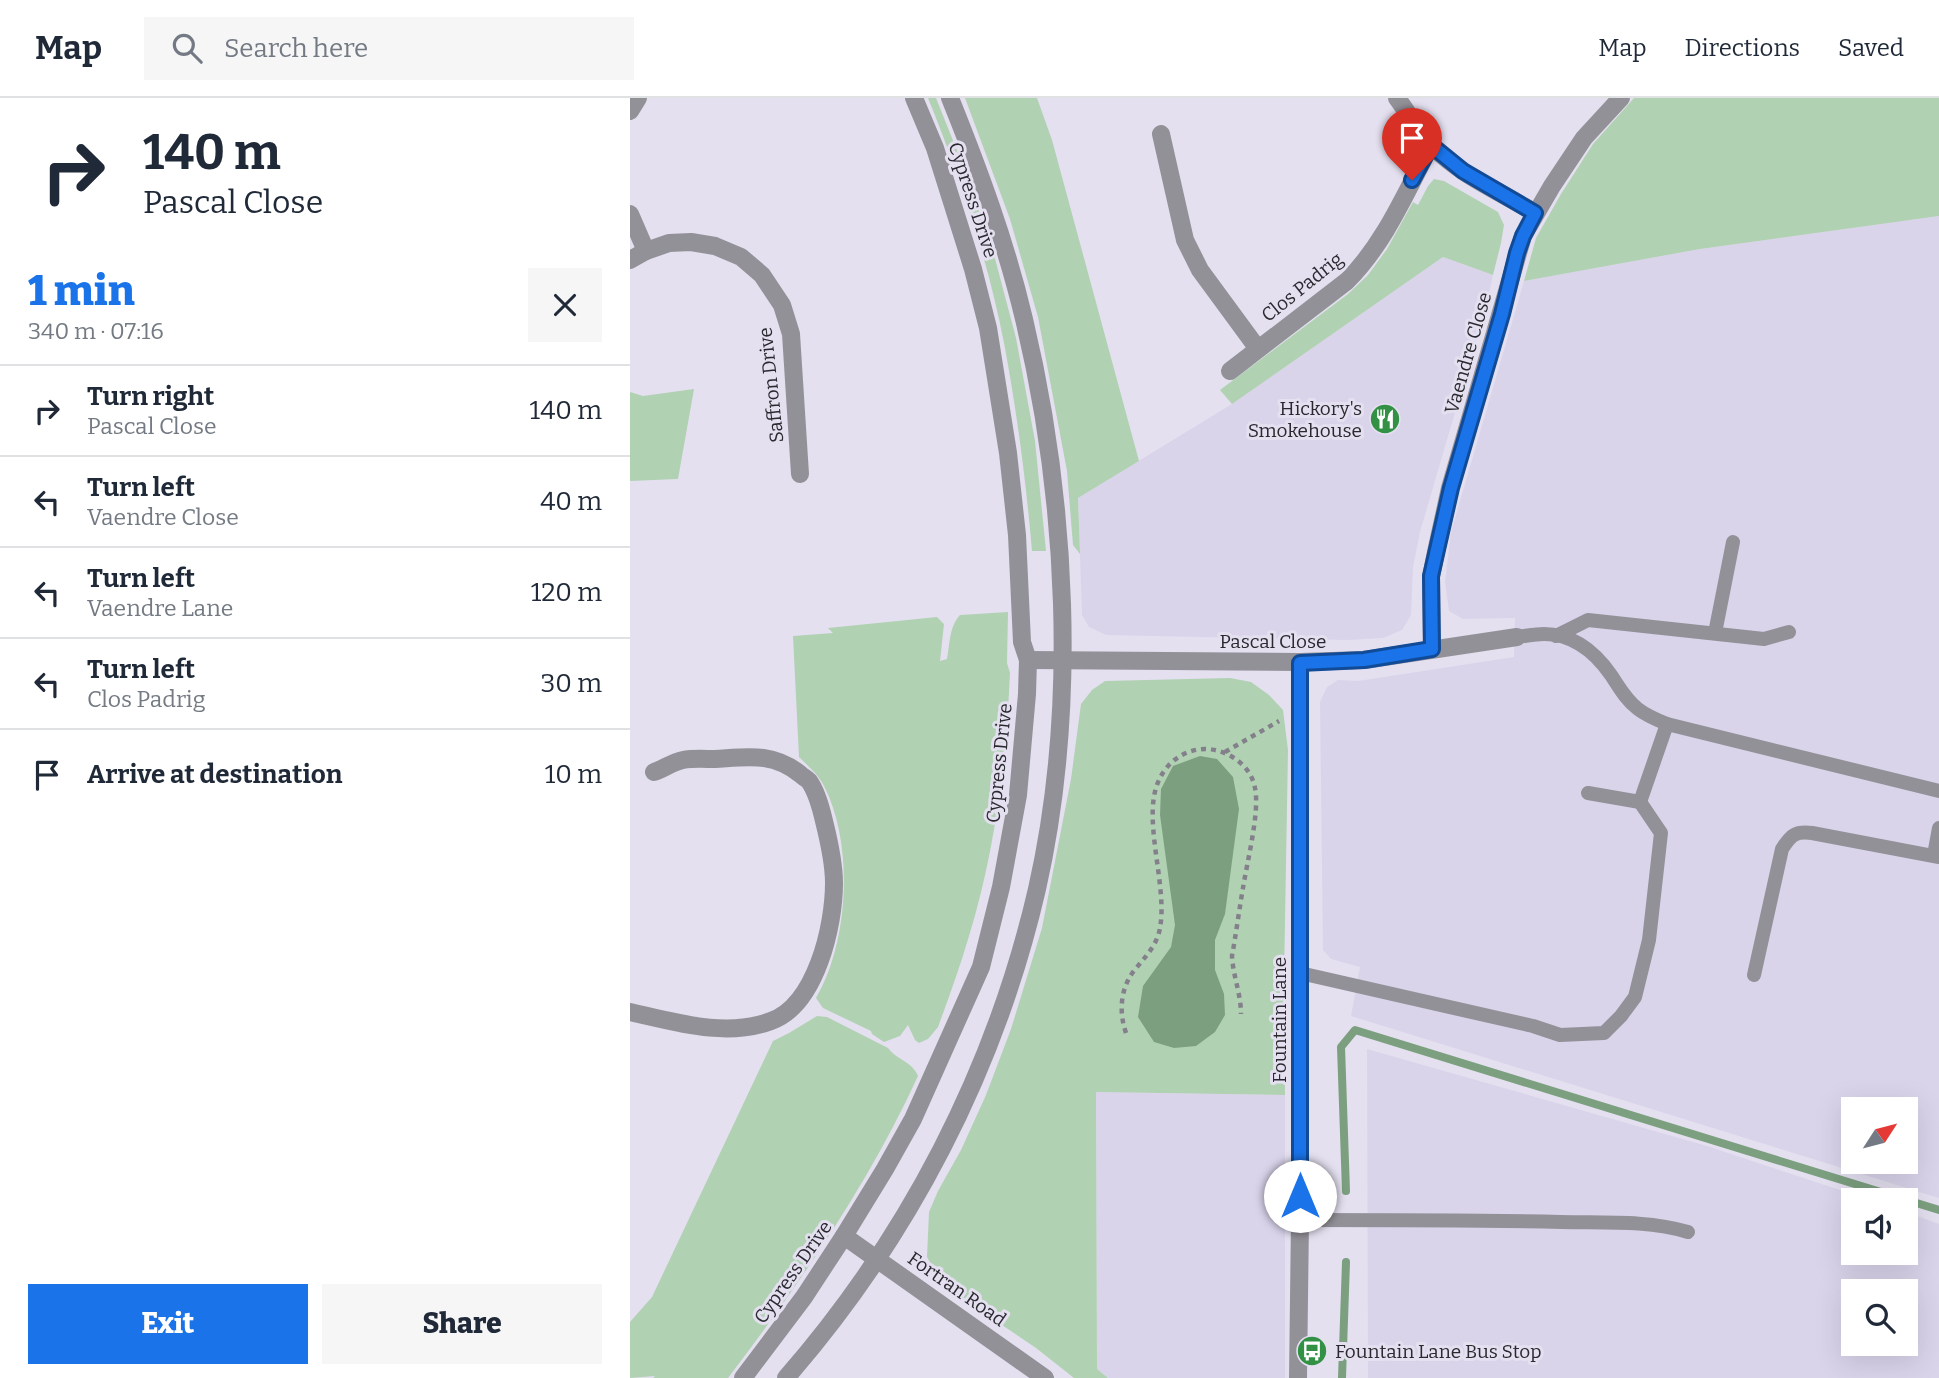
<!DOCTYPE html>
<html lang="en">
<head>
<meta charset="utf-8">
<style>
  body { margin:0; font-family:Bitter,serif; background:#f6f6f7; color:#1f2937; height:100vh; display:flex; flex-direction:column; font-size:26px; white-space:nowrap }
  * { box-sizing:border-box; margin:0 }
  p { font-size:23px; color:#747a83 }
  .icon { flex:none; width:38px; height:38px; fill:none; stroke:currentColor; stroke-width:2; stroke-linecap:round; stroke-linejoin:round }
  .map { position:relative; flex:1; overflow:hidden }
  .sheet { display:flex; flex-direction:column; background:#fff; width:630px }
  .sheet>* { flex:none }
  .hud { background:#fff; color:#1f2937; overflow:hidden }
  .needle { width:46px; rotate:54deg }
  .fabs { position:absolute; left:1211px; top:999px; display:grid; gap:14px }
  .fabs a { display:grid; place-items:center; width:77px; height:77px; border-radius:0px; background:#fff; box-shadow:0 7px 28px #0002; font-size:35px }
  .pin { position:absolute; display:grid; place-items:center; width:60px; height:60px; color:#fff; margin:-72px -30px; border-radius:50% 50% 50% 0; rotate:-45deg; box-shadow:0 0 7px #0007 }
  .pin .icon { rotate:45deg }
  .me { position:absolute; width:77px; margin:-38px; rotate:0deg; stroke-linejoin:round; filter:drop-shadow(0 0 5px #0008) }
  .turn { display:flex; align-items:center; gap:24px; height:147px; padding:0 28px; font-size:32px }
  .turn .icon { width:91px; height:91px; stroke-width:2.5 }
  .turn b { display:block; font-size:49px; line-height:60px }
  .round { display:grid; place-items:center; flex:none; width:74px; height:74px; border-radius:0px; background:#f6f6f7 }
  .overview { display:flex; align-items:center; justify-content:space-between; height:119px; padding:0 28px }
  h1 { font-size:42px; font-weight:800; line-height:52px; color:#1a73e8 }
  .action { display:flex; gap:14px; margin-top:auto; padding:14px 28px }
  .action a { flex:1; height:80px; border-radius:0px; background:#1a73e8; color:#fff; font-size:28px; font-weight:800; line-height:80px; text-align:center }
  .action a+a { background:#f6f6f7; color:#1f2937 }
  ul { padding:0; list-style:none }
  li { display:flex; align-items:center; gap:21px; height:91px; padding:0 28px; border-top:2px solid #e0e1e3 }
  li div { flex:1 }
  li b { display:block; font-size:26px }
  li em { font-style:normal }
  header { display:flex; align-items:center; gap:42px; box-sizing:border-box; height:98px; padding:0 35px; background:#fff; border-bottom:2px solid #e0e1e3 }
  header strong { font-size:33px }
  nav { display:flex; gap:38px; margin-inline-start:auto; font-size:24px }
  .search { width:490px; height:63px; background:#f6f6f7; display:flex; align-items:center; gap:18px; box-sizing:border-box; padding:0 24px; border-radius:0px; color:#747a83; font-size:26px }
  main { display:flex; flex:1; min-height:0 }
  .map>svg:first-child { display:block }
</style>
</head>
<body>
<header>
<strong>Map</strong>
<div class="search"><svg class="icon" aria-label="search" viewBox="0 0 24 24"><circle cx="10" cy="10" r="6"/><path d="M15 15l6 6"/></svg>Search here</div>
<nav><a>Map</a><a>Directions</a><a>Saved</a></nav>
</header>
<main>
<section class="sheet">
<div class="hud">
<div class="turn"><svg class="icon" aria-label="right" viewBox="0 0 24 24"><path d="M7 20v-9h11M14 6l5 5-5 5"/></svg><div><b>140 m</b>Pascal Close</div></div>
</div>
<div class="overview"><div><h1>1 min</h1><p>340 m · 07:16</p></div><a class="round"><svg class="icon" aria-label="close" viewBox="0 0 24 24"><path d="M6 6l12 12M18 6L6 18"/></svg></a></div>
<ul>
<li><svg class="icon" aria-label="right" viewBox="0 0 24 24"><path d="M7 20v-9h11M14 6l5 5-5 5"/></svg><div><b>Turn right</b><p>Pascal Close</p></div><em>140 m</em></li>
<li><svg class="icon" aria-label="left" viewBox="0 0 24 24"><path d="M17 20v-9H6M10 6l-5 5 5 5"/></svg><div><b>Turn left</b><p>Vaendre Close</p></div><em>40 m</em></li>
<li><svg class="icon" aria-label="left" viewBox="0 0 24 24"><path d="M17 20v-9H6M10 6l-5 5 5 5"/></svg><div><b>Turn left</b><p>Vaendre Lane</p></div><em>120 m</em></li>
<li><svg class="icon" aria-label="left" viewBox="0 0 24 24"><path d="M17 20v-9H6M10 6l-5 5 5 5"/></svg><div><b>Turn left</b><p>Clos Padrig</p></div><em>30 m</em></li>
<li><svg class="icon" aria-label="arrive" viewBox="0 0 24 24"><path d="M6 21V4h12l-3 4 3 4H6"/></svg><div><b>Arrive at destination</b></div><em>10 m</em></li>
</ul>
<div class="action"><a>Exit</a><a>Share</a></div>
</section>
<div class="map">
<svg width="1309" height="1280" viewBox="0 0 1309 1280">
  <rect width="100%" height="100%" fill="#e4e0f0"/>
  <g fill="#dad4eb" fill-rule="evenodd">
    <path d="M 1309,118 L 1309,1100 L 721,918 L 730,869 L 701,861 L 693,852 L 690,604 L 697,589 L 708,582 L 728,583 L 884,559 L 885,520 L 833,521 L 819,513 L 815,484 L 821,434 L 894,183 L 1070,151 ZM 1223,1012 L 1276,1012 L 1276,1064 L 1223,1064 Z"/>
    <polygon points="813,159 863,177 857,205 790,434 783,469 781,517 772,532 753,540 718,542 476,537 459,529 452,517 448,400 602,306"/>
    <path d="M 737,951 L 1077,1048 L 1240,1102 L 1223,1102 L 1223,1155 L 1276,1155 L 1276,1114 L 1309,1126 L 1309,1280 L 738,1280 ZM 1223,1194 L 1276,1194 L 1276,1246 L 1223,1246 Z"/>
    <polygon points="466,994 655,997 655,1280 478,1280 467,1271"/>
  </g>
  <g fill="#b1d1b3">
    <path d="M 298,0 L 306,0 L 334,70 L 363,153 L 386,240 L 405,343 L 416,453 L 402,453 C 396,383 387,314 374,245 C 358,162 330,79 298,0 Z"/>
    <polygon points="335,0 407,0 422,42 509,363 448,400 450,456 443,447 437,373 408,219 380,121"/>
    <polygon points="1004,0 1309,0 1309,118 1070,151 894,183 906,140 931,96 963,46"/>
    <polygon points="804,81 814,83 868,114 874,127 871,145 863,177 813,159 602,306 590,292 718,196 738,177 757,151 783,104 788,107 798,88"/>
    <polygon points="64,291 48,381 0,383 0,294 13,298"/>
    <path d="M 378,514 L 377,565 L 380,575 C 376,663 365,754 339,838 C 330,869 319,899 308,929 L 298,941 L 289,945 L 285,942 L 278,927 L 270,938 L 254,944 L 242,936 L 241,933 L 193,910 L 186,900 C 219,844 224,746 194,688 C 188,676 178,668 169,659 L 163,538 L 203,535 L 198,530 L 307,519 L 314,526 L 310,563 L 317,561 C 320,546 319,529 330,517 Z"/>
    <polygon points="600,580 621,584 639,597 653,612 658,652 654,882 655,997 466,994 467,1271 478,1280 444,1280 406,1250 326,1196 308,1178 297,1159 299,1114 308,1093 331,1052 356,997 381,931 412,830 441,681 451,606 462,592 475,583"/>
    <path d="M 187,918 L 197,919 L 258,950 C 268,963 282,963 288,978 C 238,1087 170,1185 98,1280 L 23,1280 L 25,1278 L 0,1280 L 0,1224 L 22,1199 L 143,943 L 159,935 Z"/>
  </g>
  <polygon fill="#7ca07f" points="570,658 587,661 603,679 609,711 595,816 585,842 585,872 594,896 595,917 585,934 566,948 544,950 524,944 508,919 513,888 541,849 545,827 530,717 531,691 543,668"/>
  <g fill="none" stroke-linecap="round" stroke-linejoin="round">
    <g stroke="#7ca07f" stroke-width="8">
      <polyline points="716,1093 711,949 725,932 1309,1112"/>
      <polyline points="712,1280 716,1164"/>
    </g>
    <g stroke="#83808b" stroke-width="4.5" stroke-dasharray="5 5" stroke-linecap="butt">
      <polyline points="595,654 649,623"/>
      <path d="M 496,935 C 489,915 490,892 503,874 C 514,860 527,848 530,830 C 538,787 511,720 529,682 C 537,664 555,651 575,651 C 597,651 621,667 625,690 C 630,714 617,764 613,790 C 609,813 606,836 602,858 C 603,878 611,896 611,916"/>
    </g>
    <g stroke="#939198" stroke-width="14">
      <polyline points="1085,535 1103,444"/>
      <polyline points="926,538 958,522 1134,541 1159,534"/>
      <path d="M 887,539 C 896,538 905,536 914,536 C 943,536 965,554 981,577 C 989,589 996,602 1008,611 C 1017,618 1027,622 1037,626 L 1309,693"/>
      <polyline points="958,695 1010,704 1037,626"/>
      <polyline points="1304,757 1309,730"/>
      <polyline points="670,875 903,928 930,937 974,935 991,918 1005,899 1019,842 1031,735 1010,704"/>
      <path d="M 1124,877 L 1152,751 C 1161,737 1165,733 1182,735 L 1309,759"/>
      <path d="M 670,1122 C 757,1122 844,1122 931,1124 C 973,1125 1018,1122 1058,1134"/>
    </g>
    <g stroke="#939198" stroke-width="18">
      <path d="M 767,0 C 779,16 789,35 803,49 C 832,78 871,94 905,115"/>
      <polyline points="0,13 8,0"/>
      <polyline points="531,36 555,142 570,172 628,251"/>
      <polyline points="0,116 16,153"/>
      <polyline points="0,162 16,153 39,145 61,144 85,148 111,159 132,177 152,207 161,236 170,376"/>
      <path d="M 600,273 L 717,183 C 755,145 776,94 801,47"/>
      <polyline points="802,551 801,479 806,454 820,390 893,138 922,88 954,40 991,0"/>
      <polyline points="398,562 670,564 734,562 887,539"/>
      <path d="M 0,914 C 45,924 96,940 141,923 C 186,907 204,828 204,785 C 204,764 199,743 194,723 C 191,710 187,694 179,683 C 176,680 173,679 170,676 C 143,654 118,659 85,661 C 75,661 63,660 53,662 C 43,664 33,671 24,674"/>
      <polyline points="668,1280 670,1122 670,564"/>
    </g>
    <g stroke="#939198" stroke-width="18">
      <polyline points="214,1138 415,1280"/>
      <polyline points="113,1280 174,1199 214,1138 255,1071 283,1021 351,869 371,789 388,697 397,596 398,562 392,544 387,437 378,355 358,230 343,171 305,50 284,0"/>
      <path d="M 156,1280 C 278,1140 365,973 407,791 C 448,610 437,401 394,221 C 376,145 349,72 320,0"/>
    </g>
  </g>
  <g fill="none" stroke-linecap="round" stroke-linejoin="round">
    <g stroke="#114b97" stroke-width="18">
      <polyline id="route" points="670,1098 670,565 734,562 802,551 801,478 821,390 872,216 887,155 893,138 905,115 833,73 801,47 782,82"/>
    </g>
    <use href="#route" stroke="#1a73e8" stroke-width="12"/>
  </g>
  <defs>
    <g id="restaurant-disc" transform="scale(1.575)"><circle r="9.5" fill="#329144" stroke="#e4e0f0"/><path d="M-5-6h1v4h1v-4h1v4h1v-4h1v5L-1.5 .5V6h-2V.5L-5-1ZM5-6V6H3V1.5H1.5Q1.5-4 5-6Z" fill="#fff"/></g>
    <g id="bus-disc" transform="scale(1.575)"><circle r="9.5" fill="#329144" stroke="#e4e0f0"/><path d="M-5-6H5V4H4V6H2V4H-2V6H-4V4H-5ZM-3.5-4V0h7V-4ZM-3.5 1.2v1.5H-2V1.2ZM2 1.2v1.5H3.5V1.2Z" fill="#fff"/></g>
  </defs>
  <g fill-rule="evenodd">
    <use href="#restaurant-disc" x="755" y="321"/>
    <use href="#bus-disc" x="682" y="1253"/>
  </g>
  <g text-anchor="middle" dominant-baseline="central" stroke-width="6" stroke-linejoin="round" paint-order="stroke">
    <g font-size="19" fill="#2a292f" stroke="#e4e0f0">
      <text transform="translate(343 102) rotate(72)">Cypress Drive</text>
      <text transform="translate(672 189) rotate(-39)">Clos Padrig</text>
      <text transform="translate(838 255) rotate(-74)">Vaendre Close</text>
      <text transform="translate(141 287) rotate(-96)">Saffron Drive</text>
      <text x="643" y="543">Pascal Close</text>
      <text transform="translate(369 665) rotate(-84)">Cypress Drive</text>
      <text transform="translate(649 922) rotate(-90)">Fountain Lane</text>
      <text transform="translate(163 1174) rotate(-55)">Cypress Drive</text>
      <text transform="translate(327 1191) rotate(35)">Fortran Road</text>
    </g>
    <g font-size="19" fill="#2a292f" stroke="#e4e0f0" text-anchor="end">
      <text x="732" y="310">Hickory's<tspan x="732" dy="22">Smokehouse</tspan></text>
      <text x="705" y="1253" text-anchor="start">Fountain Lane Bus Stop</text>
    </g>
  </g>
</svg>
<div class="fabs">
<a><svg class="needle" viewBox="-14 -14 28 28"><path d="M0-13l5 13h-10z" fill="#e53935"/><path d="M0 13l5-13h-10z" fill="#747a83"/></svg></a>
<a><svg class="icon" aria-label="sound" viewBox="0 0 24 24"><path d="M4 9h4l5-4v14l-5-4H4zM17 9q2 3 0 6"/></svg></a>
<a><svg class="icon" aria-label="search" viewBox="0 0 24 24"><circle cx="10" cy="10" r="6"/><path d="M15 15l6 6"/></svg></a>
</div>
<div class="pin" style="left:782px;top:82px;background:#d93025"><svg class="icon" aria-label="arrive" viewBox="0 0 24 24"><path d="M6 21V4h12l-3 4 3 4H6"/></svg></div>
<svg class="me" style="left:670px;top:1098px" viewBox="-20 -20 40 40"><circle r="19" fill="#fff"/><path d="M0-13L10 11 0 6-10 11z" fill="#1a73e8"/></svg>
</div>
</main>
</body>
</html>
